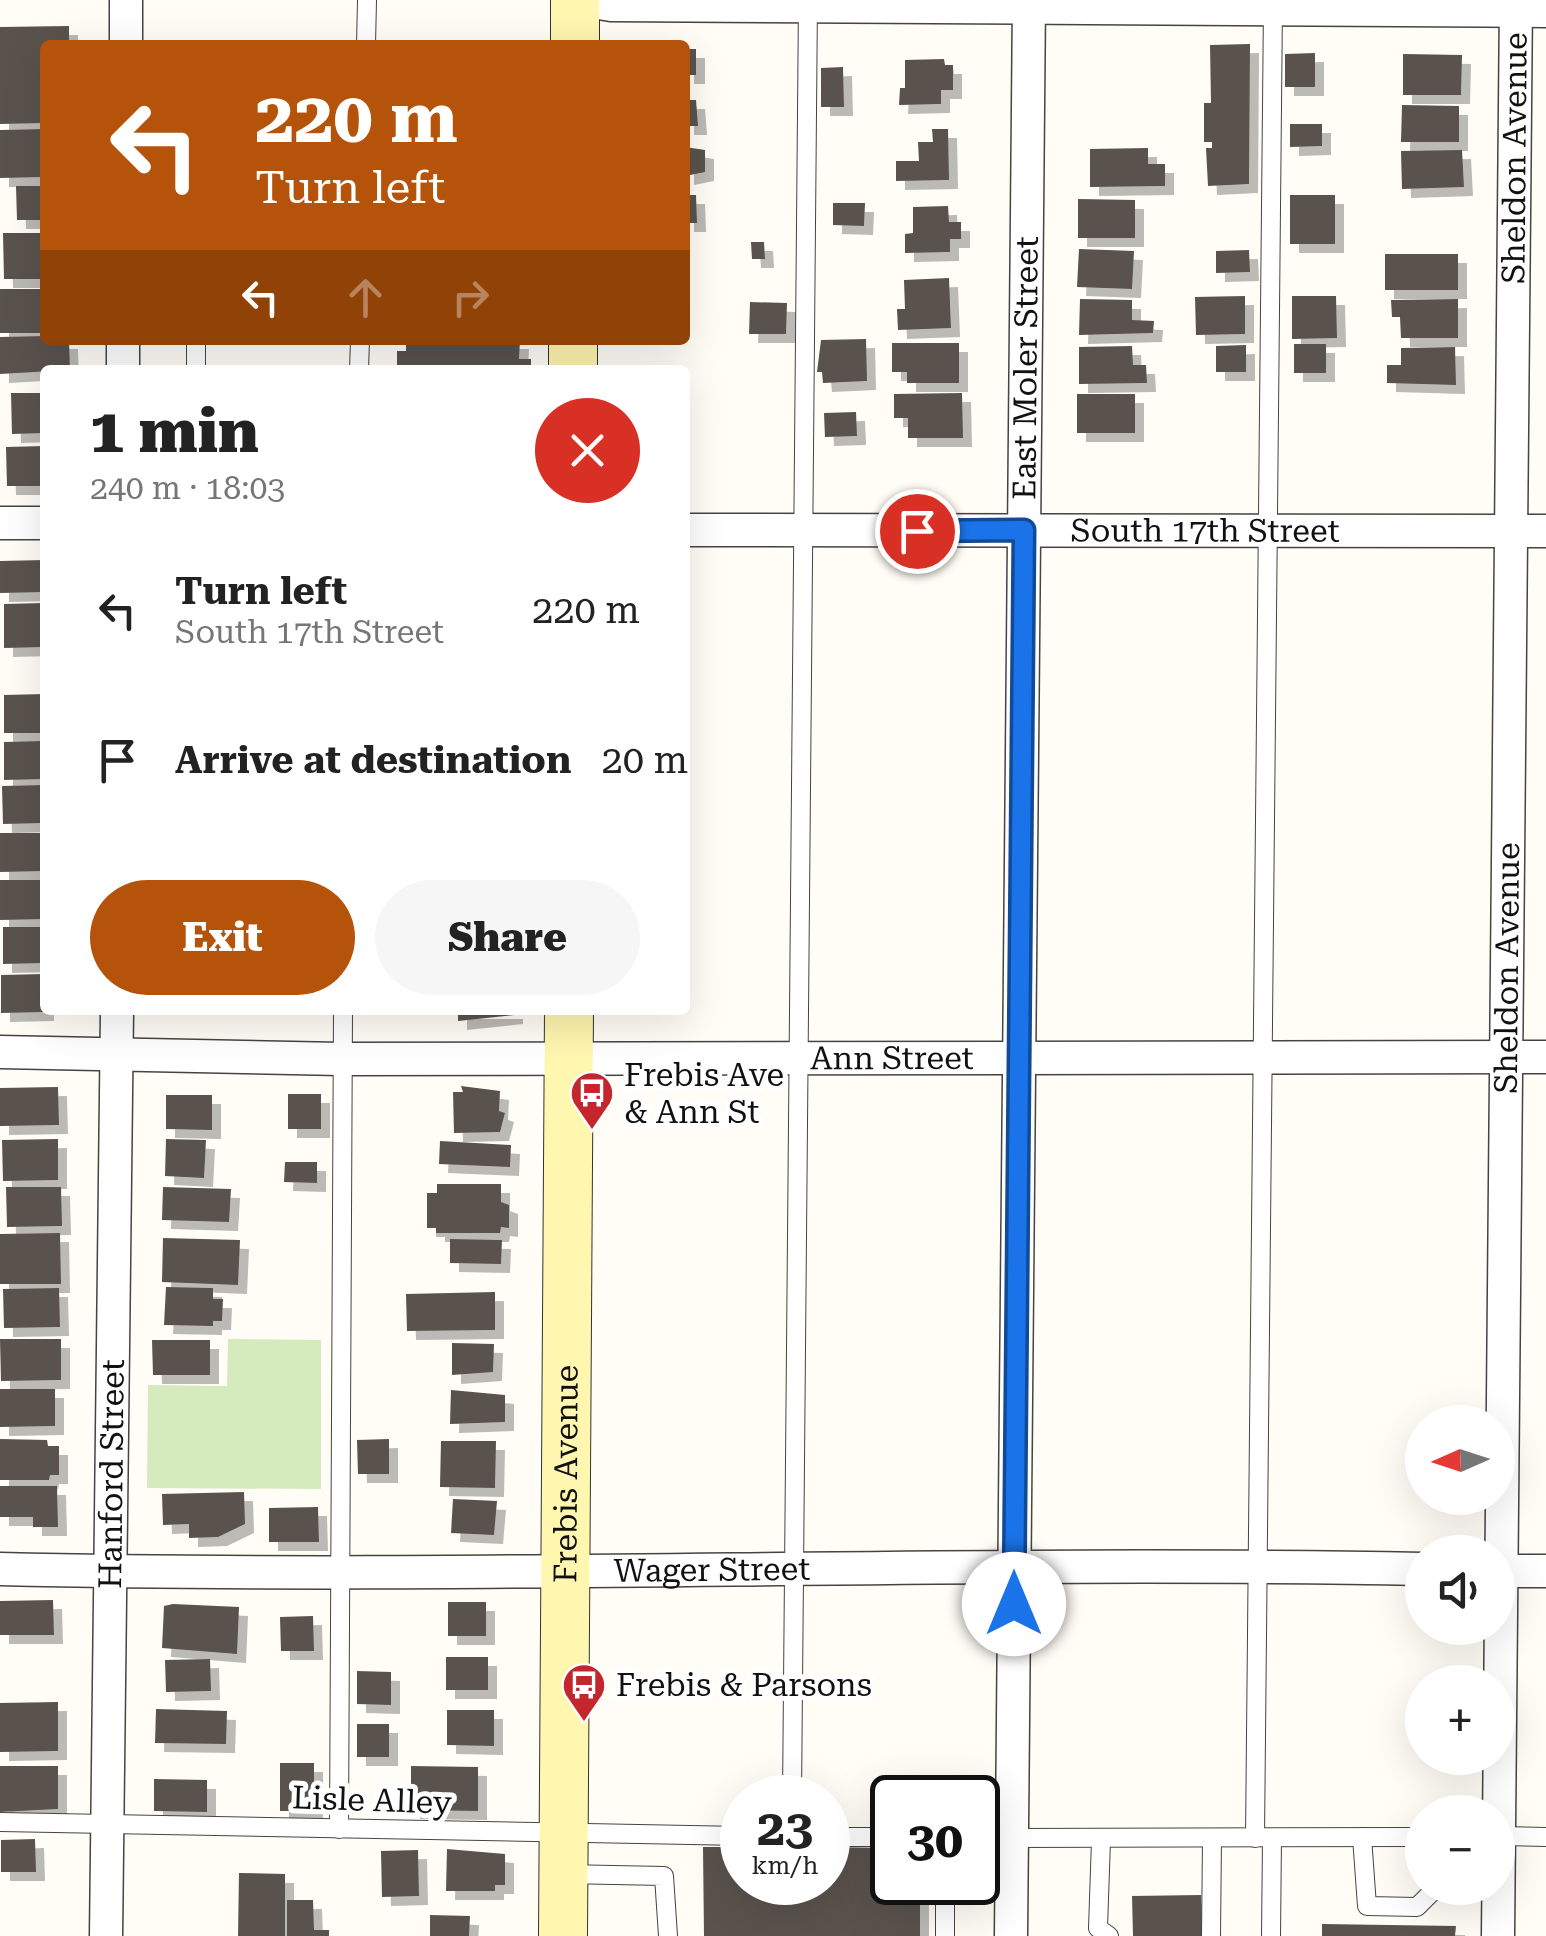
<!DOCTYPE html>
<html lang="en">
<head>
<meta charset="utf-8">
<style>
  body { margin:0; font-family:"Roboto Serif",serif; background:#f6f6f6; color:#222; height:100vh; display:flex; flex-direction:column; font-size:38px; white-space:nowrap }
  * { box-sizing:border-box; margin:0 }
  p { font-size:32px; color:#767676 }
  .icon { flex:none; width:55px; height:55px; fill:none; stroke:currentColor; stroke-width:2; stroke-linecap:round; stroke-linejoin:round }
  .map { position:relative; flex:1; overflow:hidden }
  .details { position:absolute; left:40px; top:365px; width:650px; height:650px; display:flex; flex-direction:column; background:#fff; border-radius:10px; box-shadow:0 10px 40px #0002 }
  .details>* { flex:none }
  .hud { position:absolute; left:40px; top:40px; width:650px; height:305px; border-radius:10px; box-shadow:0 10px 40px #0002; background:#b45309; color:#fff; overflow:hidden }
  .needle { width:65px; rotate:267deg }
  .tools { position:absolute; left:1405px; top:1405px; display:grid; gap:20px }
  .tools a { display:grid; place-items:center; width:110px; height:110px; border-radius:50%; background:#fff; box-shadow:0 10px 40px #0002; font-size:50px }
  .speed { position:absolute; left:720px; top:1775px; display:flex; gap:20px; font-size:50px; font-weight:700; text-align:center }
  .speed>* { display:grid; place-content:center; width:130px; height:130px; border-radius:50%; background:#fff; box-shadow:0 10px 40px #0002; line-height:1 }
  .speed small { font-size:25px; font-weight:400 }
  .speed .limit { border:5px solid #111; border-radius:15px; background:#fff; color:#111 }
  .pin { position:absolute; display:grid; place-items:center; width:85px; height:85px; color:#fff; margin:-42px; border:5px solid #fff; border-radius:50%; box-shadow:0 2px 10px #0007 }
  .me { position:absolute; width:110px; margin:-55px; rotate:0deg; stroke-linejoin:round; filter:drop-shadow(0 0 8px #0008) }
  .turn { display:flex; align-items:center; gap:35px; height:210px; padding:0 50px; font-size:45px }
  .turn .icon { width:130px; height:130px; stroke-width:2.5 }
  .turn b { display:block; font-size:70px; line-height:85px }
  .lanes { display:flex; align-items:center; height:95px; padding:0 50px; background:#0003; justify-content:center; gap:50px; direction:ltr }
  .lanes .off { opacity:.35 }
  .round { display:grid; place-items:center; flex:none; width:105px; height:105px; border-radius:52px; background:#f6f6f6 }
  .headline { display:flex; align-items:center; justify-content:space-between; height:170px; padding:0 50px }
  h1 { font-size:60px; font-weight:800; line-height:75px }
  .button { display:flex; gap:20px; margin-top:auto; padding:20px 50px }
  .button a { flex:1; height:115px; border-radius:60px; background:#b45309; color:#fff; font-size:40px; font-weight:800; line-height:115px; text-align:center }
  .button a+a { background:#f6f6f6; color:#222 }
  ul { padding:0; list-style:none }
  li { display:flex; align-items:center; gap:30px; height:150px; padding:0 50px }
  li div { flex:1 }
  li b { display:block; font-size:38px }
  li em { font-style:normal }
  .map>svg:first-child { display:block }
</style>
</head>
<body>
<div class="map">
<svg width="1546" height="1936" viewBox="0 0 1546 1936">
  <defs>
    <filter id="shadow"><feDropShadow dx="9" dy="9" stdDeviation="0" flood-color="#0004"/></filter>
  </defs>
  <rect width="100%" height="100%" fill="#fffdf5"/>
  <polygon fill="#d5ebbd" points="228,1339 321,1340 321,1489 147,1488 148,1385 227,1386"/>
  <g fill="#5a524d" filter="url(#shadow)">
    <polygon points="69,26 69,45 45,45 45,123 0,124 0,27"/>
    <polygon points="1250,44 1249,184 1208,186 1206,148 1212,148 1212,142 1204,142 1204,103 1211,103 1210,45"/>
    <rect x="685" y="49" width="11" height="26"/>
    <polygon points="1315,53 1315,87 1285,87 1285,54"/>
    <polygon points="1403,54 1462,55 1461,95 1403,95"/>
    <polygon points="944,59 945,65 953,65 953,90 941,90 941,104 899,105 900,88 905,88 905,60"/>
    <polygon points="843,67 844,107 821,107 821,68"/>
    <polygon points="685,100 696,100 698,126 685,126"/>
    <polygon points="1402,105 1459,106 1459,142 1401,142"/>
    <polygon points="1290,124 1322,124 1322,146 1290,147"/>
    <polygon points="45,129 45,177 0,178 0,130"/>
    <polygon points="932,129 948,129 949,180 896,181 896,161 919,161 918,142 933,142"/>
    <polygon points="685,147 705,150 705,172 685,176"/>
    <polygon points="1148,148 1148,164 1165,164 1165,186 1090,187 1090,149"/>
    <polygon points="1462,150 1464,187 1402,189 1401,151"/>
    <polygon points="16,186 45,186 45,220 17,220"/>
    <polygon points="685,195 696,195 697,223 685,223"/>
    <rect x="1290" y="195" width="45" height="49"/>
    <polygon points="1078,199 1135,200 1135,238 1078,238"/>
    <polygon points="833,203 865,203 864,226 833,225"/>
    <polygon points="948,206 949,222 961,222 961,239 950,239 950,252 905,253 905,234 913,233 913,207"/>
    <polygon points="3,233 45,233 45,279 4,279"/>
    <polygon points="751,242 764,242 765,259 752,259"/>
    <polygon points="1079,249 1134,251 1132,289 1077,287"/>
    <polygon points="1249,250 1250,272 1216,273 1216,251"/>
    <rect x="1385" y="254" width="73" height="36"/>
    <polygon points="949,278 951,328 898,330 897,309 905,309 904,280"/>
    <rect x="0" y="289" width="45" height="44"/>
    <polygon points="1245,296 1245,334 1196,335 1195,297"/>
    <polygon points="1292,296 1336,296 1337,338 1292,339"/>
    <polygon points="1080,299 1132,300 1132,320 1154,321 1153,333 1079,335"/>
    <polygon points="1458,299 1458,338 1401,338 1400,317 1392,317 1391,300"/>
    <polygon points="750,302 787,303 786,334 749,334"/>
    <polygon points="45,336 45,340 69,340 70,370 0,374 0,337"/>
    <polygon points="866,339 867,381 823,383 822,372 817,372 821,340"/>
    <polygon points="406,340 520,340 519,359 531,359 531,370 397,370 397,351 406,351"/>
    <polygon points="892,343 959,343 959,383 907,383 907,372 892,372"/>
    <rect x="1294" y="344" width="32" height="29"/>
    <polygon points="1246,345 1246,372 1216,372 1216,346"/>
    <polygon points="1132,346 1133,365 1146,365 1147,383 1079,384 1079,347"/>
    <polygon points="1455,347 1456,385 1387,383 1387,365 1401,365 1401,348"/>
    <polygon points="11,393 45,393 45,433 12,434"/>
    <polygon points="962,393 963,438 908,438 908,418 894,418 894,394"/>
    <rect x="1077" y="394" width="58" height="39"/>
    <polygon points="856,412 857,436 825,437 824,413"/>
    <polygon points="45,446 45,486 7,486 6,447"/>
    <polygon points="45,560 45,592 0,593 0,561"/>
    <polygon points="45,603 45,647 4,648 4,604"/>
    <polygon points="45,694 45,733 4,733 4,695"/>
    <polygon points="45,741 45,779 4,780 4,742"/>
    <polygon points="45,785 45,823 3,824 2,786"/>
    <polygon points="0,833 45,833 45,871 0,872"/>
    <polygon points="0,880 45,880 45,919 0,920"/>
    <polygon points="3,927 45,927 45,963 3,964"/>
    <polygon points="45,974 45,1012 1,1013 1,975"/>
    <polygon points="458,1010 514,1010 514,1015 458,1021"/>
    <polygon points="461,1086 500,1091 499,1111 505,1113 500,1132 454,1133 453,1092 463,1092"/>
    <polygon points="58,1087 59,1125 0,1126 0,1088"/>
    <rect x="288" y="1094" width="33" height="35"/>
    <polygon points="166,1095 212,1095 212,1130 166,1129"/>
    <polygon points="58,1139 58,1180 3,1181 2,1140"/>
    <polygon points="166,1139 206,1140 204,1178 165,1176"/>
    <polygon points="440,1141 511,1145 510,1167 439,1164"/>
    <polygon points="285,1162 317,1162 317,1183 284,1182"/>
    <polygon points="437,1184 501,1184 501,1202 509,1205 509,1228 501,1227 500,1233 436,1233 436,1228 427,1228 427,1193 437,1193"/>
    <polygon points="6,1187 61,1187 62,1226 7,1227"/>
    <polygon points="163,1187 231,1189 229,1222 162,1220"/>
    <polygon points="60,1233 61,1284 0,1284 0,1234"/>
    <polygon points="163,1238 240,1240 238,1285 162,1282"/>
    <polygon points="450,1239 502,1240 501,1264 450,1263"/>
    <polygon points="166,1287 213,1288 213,1299 223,1299 222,1321 213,1321 213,1326 164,1325"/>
    <polygon points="59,1288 60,1327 4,1328 3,1289"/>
    <polygon points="495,1292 495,1330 407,1331 406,1294"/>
    <polygon points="0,1339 61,1339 61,1380 1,1381"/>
    <polygon points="152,1340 210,1340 210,1375 153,1375"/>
    <polygon points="452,1343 494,1344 493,1372 452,1375"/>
    <polygon points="0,1389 55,1389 55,1426 0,1427"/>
    <polygon points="451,1390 505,1395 505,1422 450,1424"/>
    <polygon points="0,1439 47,1440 48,1446 59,1446 59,1475 50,1475 49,1480 0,1480"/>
    <polygon points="389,1439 389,1474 358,1474 357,1440"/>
    <polygon points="441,1441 496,1441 495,1488 440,1487"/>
    <polygon points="0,1486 57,1486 58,1527 33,1527 33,1517 0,1517"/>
    <polygon points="244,1492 245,1524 218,1537 189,1538 189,1524 163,1525 162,1494"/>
    <polygon points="453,1499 497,1501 494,1535 451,1533"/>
    <polygon points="318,1507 319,1542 269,1542 269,1508"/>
    <polygon points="53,1600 54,1635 0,1635 0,1601"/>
    <rect x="448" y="1602" width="38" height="34"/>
    <polygon points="173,1604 239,1607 237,1654 162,1648 164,1606"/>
    <polygon points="313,1616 314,1651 281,1651 280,1617"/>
    <rect x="446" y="1657" width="42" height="33"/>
    <polygon points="210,1659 211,1691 166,1692 165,1660"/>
    <polygon points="357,1671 391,1672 391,1705 357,1704"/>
    <polygon points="58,1702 58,1751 0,1752 0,1703"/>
    <polygon points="156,1709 227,1711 226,1744 155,1743"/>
    <polygon points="447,1710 494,1710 494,1746 447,1745"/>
    <rect x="357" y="1724" width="32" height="33"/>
    <rect x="280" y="1763" width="34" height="48"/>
    <polygon points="0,1766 58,1766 58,1809 0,1812"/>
    <polygon points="411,1766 478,1767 478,1811 411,1810"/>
    <polygon points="154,1779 207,1780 207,1812 154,1811"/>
    <polygon points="35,1839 36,1872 1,1872 1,1840"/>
    <polygon points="703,1847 742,1847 742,1882 828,1882 828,1847 892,1848 892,1882 920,1882 920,1936 704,1936"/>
    <polygon points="447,1849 505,1854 505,1885 495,1885 495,1891 446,1891"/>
    <polygon points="418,1850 419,1896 382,1897 381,1851"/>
    <polygon points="239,1873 285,1874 285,1936 238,1936"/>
    <polygon points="1201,1895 1202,1936 1133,1936 1132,1896"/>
    <polygon points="287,1900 313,1900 314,1930 329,1930 329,1936 287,1936"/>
    <polygon points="430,1915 470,1916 469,1936 430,1936"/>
    <polygon points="1322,1924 1456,1926 1455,1936 1322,1936"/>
  </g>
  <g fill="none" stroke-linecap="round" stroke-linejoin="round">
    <g stroke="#444" stroke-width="20">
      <g id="service">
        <polyline points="366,45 367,0"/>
        <polyline points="196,370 196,340"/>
        <polyline points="359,370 360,340"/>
        <polyline points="792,1798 808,0"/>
        <polyline points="0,1822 742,1836"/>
        <polyline points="339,1829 343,1010"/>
        <polyline points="1498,1836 1546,1837"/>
        <polyline points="828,1837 892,1837"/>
        <polyline points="1362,1837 1367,1906 1417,1907 1436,1888 1445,1888"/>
        <polyline points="978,1838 1422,1837"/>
        <polyline points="1255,1838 1273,4"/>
        <polyline points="1101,1840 1098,1928 1109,1936"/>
        <polyline points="978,1867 1012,1866"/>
        <polyline points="563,1874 664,1876 668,1936"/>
        <polyline points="945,1882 945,1936"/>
        <polyline points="1211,1936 1212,1838"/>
        <polyline points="1271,1936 1272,1838"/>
      </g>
    </g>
    <g stroke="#444" stroke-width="35">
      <g id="minor">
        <polyline points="581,0 611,5 1546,11"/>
        <polyline points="126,45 126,0"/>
        <polyline points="123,370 123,340"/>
        <polyline points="0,523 45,523"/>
        <path id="s1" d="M 685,530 L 1546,531"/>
        <path id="s2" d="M 0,1052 L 341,1059 L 1546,1057"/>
        <path id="s3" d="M 0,1569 C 474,1580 948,1560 1422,1569"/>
        <polyline points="1498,1571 1546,1571"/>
        <path id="s4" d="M 106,1936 L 117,1010"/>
        <path id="s5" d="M 1011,1936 L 1029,0"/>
        <path id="s6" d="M 1498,1936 L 1516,0"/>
      </g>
    </g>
    <g stroke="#333" stroke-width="50">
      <g id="secondary">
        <polyline points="575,45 575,0"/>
        <polyline points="573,370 573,340"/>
        <path id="s7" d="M 563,1936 L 569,1010"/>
      </g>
    </g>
    <use href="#service" stroke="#fff" stroke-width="18"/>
    <use href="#minor" stroke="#fff" stroke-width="32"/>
    <use href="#secondary" stroke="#fff6b0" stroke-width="48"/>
  </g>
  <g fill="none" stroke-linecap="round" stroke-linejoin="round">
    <g stroke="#114b97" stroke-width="25">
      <polyline id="route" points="917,531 1024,530 1014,1604"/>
    </g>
    <use href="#route" stroke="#1a73e8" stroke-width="18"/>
  </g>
  <defs>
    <g id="bus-pin" transform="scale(2.25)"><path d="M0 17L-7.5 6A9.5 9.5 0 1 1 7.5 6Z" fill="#c4262e" stroke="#fff"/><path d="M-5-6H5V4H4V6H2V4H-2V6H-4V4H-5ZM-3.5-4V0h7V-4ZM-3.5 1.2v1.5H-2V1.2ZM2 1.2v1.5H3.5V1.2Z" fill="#fff"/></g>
  </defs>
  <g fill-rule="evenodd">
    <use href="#bus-pin" x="592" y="1093"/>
    <use href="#bus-pin" x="584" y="1685"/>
  </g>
  <g text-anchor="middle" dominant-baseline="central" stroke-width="10" stroke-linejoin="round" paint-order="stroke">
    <g font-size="32" fill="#111" stroke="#fff">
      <text stroke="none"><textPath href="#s6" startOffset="1778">Sheldon Avenue</textPath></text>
      <text stroke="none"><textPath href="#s5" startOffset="1568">East Moler Street</textPath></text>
      <text stroke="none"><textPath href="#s1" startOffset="520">South 17th Street</textPath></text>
      <text stroke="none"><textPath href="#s6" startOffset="968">Sheldon Avenue</textPath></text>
      <text stroke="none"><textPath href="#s2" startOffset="892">Ann Street</textPath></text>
      <text stroke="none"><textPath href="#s4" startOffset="462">Hanford Street</textPath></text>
      <text stroke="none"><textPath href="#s7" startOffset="462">Frebis Avenue</textPath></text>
      <text stroke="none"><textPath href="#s3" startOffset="712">Wager Street</textPath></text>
      <text transform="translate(372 1800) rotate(2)">Lisle Alley</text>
    </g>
    <g font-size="32" fill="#111" stroke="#fff" text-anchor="start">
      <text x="624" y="1075">Frebis Ave<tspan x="624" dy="37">&amp; Ann St</tspan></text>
      <text x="616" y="1685">Frebis &amp; Parsons</text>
    </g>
  </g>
</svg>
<div class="tools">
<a><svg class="needle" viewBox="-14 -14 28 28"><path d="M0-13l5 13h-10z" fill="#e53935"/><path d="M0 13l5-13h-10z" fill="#767676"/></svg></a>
<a><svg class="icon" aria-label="sound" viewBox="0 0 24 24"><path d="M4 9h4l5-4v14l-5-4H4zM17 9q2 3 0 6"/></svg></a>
<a>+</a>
<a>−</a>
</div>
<div class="speed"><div>23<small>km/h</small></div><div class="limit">30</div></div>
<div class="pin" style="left:917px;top:531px;background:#d93025"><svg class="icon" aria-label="arrive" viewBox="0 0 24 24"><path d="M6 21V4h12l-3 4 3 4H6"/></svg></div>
<svg class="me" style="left:1014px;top:1604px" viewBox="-20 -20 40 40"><circle r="19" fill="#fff"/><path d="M0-13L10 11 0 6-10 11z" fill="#1a73e8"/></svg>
<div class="hud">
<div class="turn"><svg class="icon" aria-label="left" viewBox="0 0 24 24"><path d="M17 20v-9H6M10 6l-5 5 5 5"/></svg><div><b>220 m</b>Turn left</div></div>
<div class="lanes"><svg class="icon" aria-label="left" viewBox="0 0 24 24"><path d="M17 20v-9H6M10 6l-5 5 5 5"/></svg><svg class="icon off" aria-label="ahead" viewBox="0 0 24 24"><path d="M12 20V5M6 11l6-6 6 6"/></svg><svg class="icon off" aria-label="right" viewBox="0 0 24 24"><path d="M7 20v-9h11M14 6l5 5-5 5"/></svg></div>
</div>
<section class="details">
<div class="headline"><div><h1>1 min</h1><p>240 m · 18:03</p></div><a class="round" style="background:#d93025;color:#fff"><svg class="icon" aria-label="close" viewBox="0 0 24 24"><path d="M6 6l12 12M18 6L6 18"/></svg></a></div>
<ul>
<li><svg class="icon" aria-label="left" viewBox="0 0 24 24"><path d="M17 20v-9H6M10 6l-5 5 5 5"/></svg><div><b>Turn left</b><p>South 17th Street</p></div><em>220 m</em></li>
<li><svg class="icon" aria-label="arrive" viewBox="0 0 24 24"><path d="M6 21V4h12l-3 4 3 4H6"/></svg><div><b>Arrive at destination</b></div><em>20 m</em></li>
</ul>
<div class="button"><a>Exit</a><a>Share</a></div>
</section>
</div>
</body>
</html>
